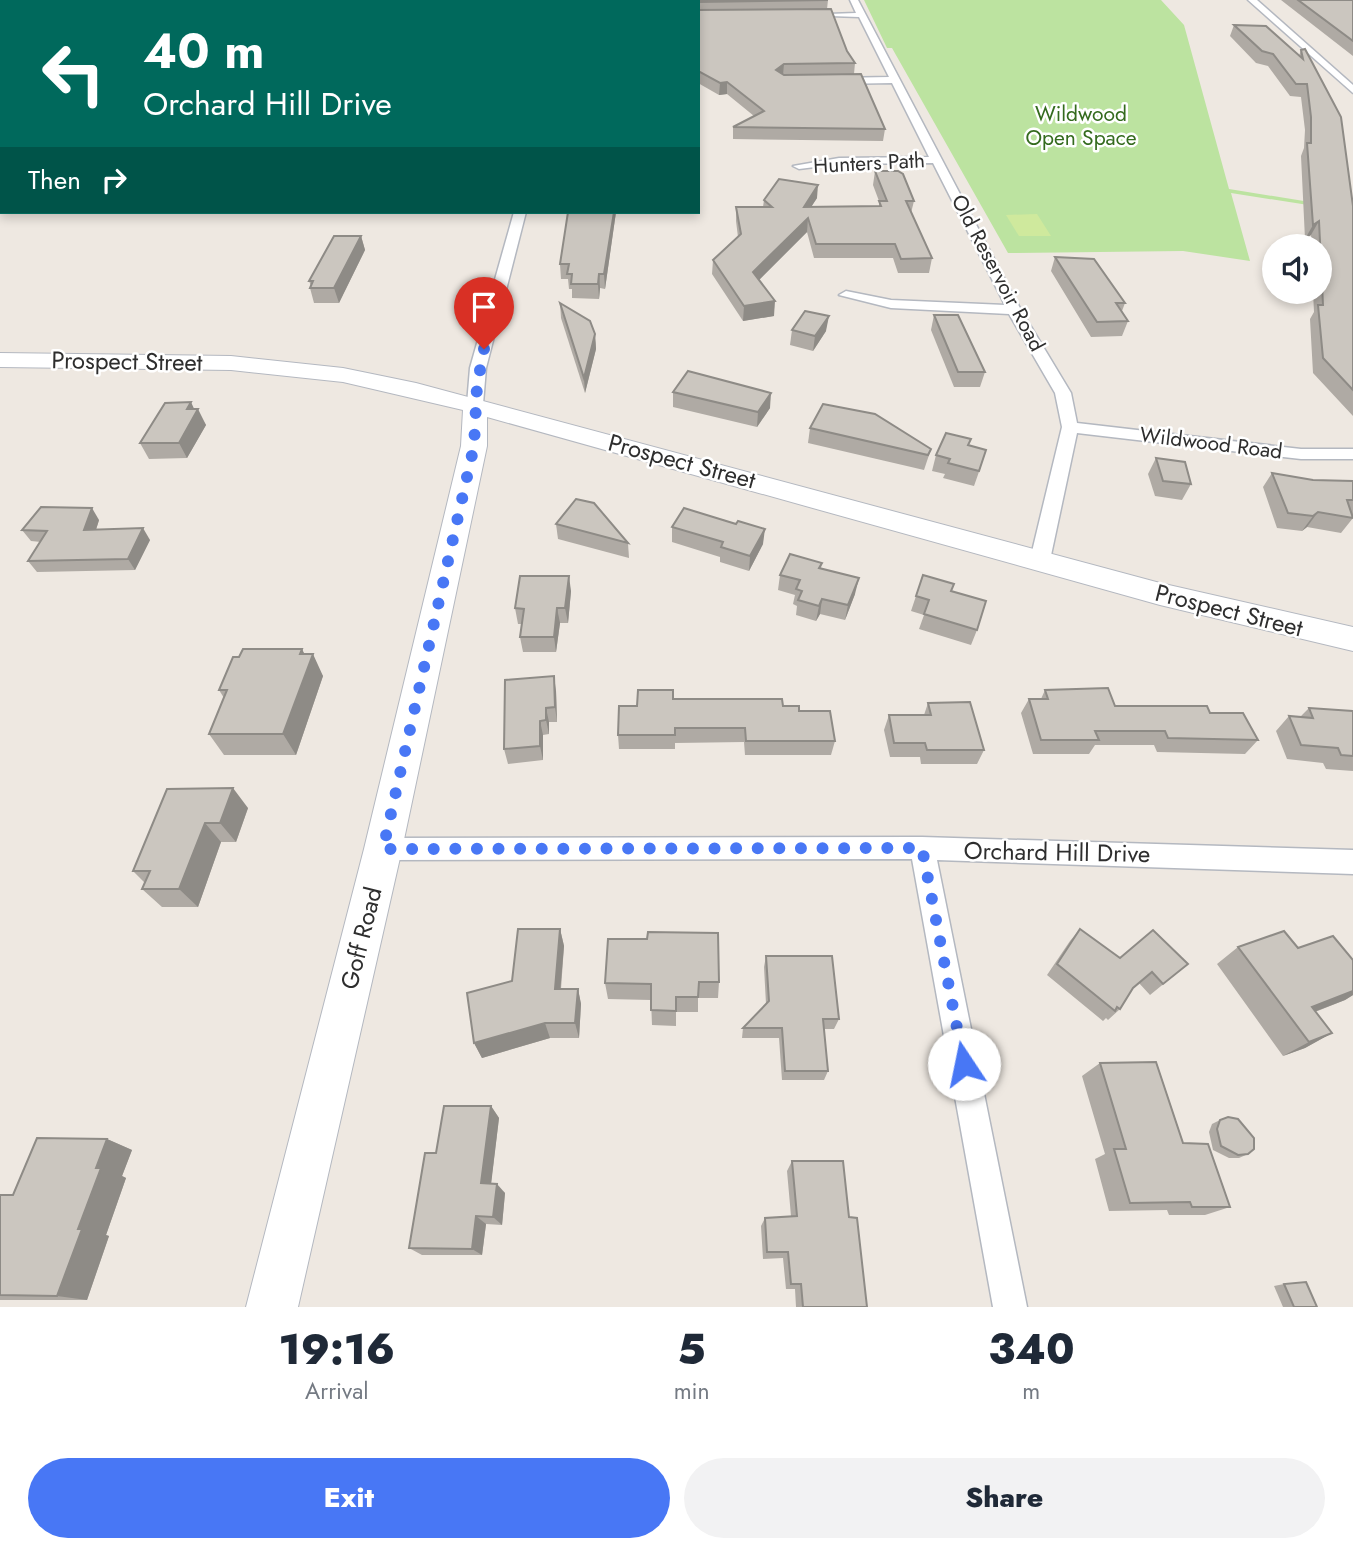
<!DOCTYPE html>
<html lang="en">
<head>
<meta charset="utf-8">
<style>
  body { margin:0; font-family:Jost,sans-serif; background:#f2f2f3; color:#1f2937; height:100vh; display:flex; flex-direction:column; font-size:26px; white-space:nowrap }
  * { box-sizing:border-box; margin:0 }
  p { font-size:23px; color:#747a83 }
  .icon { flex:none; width:38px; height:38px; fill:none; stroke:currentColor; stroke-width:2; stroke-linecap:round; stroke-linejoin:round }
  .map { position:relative; height:1307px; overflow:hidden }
  .side { display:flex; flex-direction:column; background:#fff; flex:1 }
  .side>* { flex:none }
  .banner { position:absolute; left:0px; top:0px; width:700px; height:214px; box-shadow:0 4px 10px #0003; background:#00695c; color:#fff; overflow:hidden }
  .tools { position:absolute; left:1262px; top:234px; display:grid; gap:14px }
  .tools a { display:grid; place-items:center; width:70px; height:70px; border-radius:50%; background:#fff; box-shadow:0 4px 10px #0003; font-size:35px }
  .pin { position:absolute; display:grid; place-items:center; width:60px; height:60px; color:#fff; margin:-72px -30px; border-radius:50% 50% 50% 0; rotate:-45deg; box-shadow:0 0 7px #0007 }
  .pin .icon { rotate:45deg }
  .me { position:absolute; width:77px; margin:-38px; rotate:349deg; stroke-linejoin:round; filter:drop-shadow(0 0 5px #0008) }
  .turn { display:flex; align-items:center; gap:24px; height:147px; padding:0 28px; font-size:32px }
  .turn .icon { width:91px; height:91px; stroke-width:2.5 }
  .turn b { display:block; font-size:49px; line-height:60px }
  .then { display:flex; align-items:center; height:66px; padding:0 28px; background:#0003; gap:14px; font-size:26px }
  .eta { display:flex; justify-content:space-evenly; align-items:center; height:119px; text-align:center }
  .eta b { font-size:42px; font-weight:800; line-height:49px }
  .action { display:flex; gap:14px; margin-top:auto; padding:14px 28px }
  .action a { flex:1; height:80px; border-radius:42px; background:#4877f5; color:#fff; font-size:28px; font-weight:800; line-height:80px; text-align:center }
  .action a+a { background:#f2f2f3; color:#1f2937 }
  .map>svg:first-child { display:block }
</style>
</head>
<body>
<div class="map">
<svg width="1353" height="1307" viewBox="0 0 1353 1307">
  <rect width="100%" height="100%" fill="#eee8e1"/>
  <polygon fill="#bce3a0" points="864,0 1161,0 1184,25 1229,189 1353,209 1353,212 1231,193 1250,261 1183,251 1008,253 892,48 887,48"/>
  <polygon fill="#cfe99d" points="1037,214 1051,236 1019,236 1006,215"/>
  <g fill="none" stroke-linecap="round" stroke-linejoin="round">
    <g stroke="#b4b8c0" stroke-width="3">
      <g id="street">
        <polygon points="850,0 858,0 1021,310 1071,393 1077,423 1301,449 1353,449 1353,459 1301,459 1077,433 1050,560 1040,567 1033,565 1030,560 1062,427 1055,393 1009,314 891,308 839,295 846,291 891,300 1005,305 933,163 839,164 799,169 793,166 839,158 929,157 892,83 837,84 832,81 837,78 889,77 859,17 801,15 856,13"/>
        <polygon points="1248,0 1257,0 1353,85 1353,93"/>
        <rect x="0" y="99" width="2" height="6"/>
        <polygon points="514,212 526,212 486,368 483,404 475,409 467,404 470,368"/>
        <polygon points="922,837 1353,850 1353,874 937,860 1027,1307 993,1307 912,859 383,860 374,857 371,849 374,841 383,838"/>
      </g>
    </g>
    <g stroke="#b4b8c0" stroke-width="2">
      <g id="secondary">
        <polygon points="2,121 2,131 0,132 0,122"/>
        <polygon points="0,353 231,356 343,368 416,383 1160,583 1353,627 1353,651 1160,605 487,417 487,446 402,849 298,1307 246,1307 364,849 461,446 463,410 343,382 231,370 0,367"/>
      </g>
    </g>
    <use href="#street" fill="#fff" fill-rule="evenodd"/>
    <use href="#secondary" fill="#fff" fill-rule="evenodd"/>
  </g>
  <g fill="#afaaa4">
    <polygon points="0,0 114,0 112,2 2,2 2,28 0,28"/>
    <polygon points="828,0 827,9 847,51 855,63 854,74 885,129 883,141 733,139 733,127 754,116 727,94 719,95 698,83 698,2 423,2"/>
    <polygon points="1281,0 1353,0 1353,56"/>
    <polygon points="1234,25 1299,56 1301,50 1353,206 1353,416 1313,373 1310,319 1314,312 1313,292 1320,292 1320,247 1312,247 1311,235 1305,239 1301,156 1304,148 1305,130 1301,97 1290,96 1268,66 1256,63 1230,36"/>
    <polygon points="875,171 914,201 911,213 932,258 929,273 898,273 893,258 814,258 807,232 759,280 774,316 743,321 712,274 713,260 738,237 736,221 736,207 763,207 764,200 817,198 811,207 879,206 879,201 873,185"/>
    <polygon points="568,212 616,212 605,289 600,288 599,299 572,298 572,289 569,289 568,279 561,279 560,264"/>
    <polygon points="361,236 365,250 339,303 314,303 310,288 311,286 309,281"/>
    <polygon points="1055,257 1125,303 1122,311 1128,321 1122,336 1091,337 1051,271"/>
    <polygon points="560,303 595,334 596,349 585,393 561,318"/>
    <polygon points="934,315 985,372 980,387 954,387 931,330"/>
    <polygon points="792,330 826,331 813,351 790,345"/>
    <polygon points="673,392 770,408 757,427 673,407"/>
    <polygon points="195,409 206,425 187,458 149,459 140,443"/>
    <polygon points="810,428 931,449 924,470 808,443"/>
    <polygon points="969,446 981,466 974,486 943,478 945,474 932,471 936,455"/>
    <polygon points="1156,458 1191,484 1182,500 1155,496 1148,474"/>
    <polygon points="1272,473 1313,480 1353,481 1353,518 1341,533 1307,527 1302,531 1277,528 1263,487"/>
    <polygon points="99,520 96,530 150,540 135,570 37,572 28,561 41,542 31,541 22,530"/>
    <polygon points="556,524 628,543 629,558 558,539"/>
    <polygon points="736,524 763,544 749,571 720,562 720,557 672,542 672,527"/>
    <polygon points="822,563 821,568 855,594 845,620 820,614 816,621 796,615 797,606 793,604 795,595 778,590 780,575"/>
    <polygon points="571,591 568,623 560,623 556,652 523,652 520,637 522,624 518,624 515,608"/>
    <polygon points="951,591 977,630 971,645 919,629 924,615 911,611 916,596"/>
    <polygon points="302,649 304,654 323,676 296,755 224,755 209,734 224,698 219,690 239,657"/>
    <polygon points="1045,690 1115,706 1210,713 1258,740 1245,754 1157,752 1154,745 1095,745 1089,754 1033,754 1021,713 1029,699 1041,699"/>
    <polygon points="556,691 557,722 549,722 549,734 543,735 543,760 508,764 504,749"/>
    <polygon points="673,699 783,706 799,711 835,741 831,755 745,755 744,742 675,743 675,749 619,749 618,735 637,706"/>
    <polygon points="928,703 984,750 977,764 921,764 920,757 890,757 884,730 889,715 924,715"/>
    <polygon points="1309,708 1353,711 1353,771 1326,769 1323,763 1287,759 1276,731 1289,716 1300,717"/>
    <polygon points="167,789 248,808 236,842 221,842 198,907 162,907 142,889 145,883 133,871"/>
    <polygon points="560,929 564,946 561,989 578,989 581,1004 579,1038 550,1038 482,1058 474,1043 512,981"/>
    <polygon points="1080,929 1120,958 1188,964 1150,995 1139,983 1132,989 1120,1009 1108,1020 1106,1018 1103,1021 1047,975 1070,941"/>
    <polygon points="608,939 719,982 718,998 698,998 698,1012 676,1012 676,1026 652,1025 651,1000 608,999 605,983"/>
    <polygon points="1238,947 1298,948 1353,960 1353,995 1345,1000 1315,1012 1332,1033 1305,1048 1283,1056 1217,964"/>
    <polygon points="766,956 839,1019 834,1029 824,1029 828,1071 824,1080 782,1080 779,1038 742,1038 743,1028 766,1004 764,967"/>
    <polygon points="1100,1063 1183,1143 1230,1207 1205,1215 1169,1215 1167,1210 1109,1211 1095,1159 1105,1154 1082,1076"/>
    <polygon points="491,1106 499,1118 491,1183 505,1193 502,1225 486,1224 482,1255 422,1255 409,1248 436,1153"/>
    <polygon points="1220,1120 1248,1154 1239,1158 1229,1158 1213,1150 1209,1132 1212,1124"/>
    <polygon points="107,1139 132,1150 122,1176 126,1178 106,1235 109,1236 87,1300 0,1300 0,1195 13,1195"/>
    <polygon points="792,1161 849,1217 867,1307 796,1307 795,1289 786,1289 783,1258 763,1259 761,1226 765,1218 791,1216 787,1171"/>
    <polygon points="1284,1284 1317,1307 1283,1307 1274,1286"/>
  </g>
  <g fill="#8e8b86">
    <polygon points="95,0 114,0 112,2 93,2"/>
    <polygon points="230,0 243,0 244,2 227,2"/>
    <polygon points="373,0 383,0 381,2 372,2"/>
    <polygon points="784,64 783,75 776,70"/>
    <polygon points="727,82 727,94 719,95 720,83"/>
    <polygon points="2,182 2,202 0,204 0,184"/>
    <polygon points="818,185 817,198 802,221 804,207"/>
    <polygon points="614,212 616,212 605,289 604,274"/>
    <polygon points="808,218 807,232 752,287 753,272"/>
    <polygon points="1319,221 1311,235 1305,239 1313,225"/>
    <polygon points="361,236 365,250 339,303 334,288"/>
    <polygon points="599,274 600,288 599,299 598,284"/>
    <polygon points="775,301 774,316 743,321 744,306"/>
    <polygon points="829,316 826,331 813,351 815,336"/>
    <polygon points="595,334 596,349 585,393 584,378"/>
    <polygon points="771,393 770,408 757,427 758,412"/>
    <polygon points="191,402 196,413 198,409 206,425 187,458 179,443 187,409"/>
    <polygon points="92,508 99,520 92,542 84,530"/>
    <polygon points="1318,512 1307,527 1302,531 1313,516"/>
    <polygon points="143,528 150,540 135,570 128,559"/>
    <polygon points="765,529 763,544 749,571 750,556"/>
    <polygon points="569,576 571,591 568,623 565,608"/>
    <polygon points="859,578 855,594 845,620 848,605"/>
    <polygon points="822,599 820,614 816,621 819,606"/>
    <polygon points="557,608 560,623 556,652 554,637"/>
    <polygon points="302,649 309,663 313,654 323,676 296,755 283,734"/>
    <polygon points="554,676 556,691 557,722 555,707"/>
    <polygon points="546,708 549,722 549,734 546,720"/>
    <polygon points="540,721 543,735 543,760 540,746"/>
    <polygon points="233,788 248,808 236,842 220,823"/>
    <polygon points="205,823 221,842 198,907 179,889"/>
    <polygon points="560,929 564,946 559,1005 555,989"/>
    <polygon points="578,989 581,1004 579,1038 575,1023"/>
    <polygon points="1353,991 1353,995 1345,1000 1293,1020 1312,1007"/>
    <polygon points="545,1023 550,1038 482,1058 474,1043"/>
    <polygon points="1332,1033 1305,1048 1283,1056 1309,1042"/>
    <polygon points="491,1106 499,1118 490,1193 481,1183"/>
    <polygon points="107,1139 132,1150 122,1176 126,1178 106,1235 109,1236 87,1300 57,1296 96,1168"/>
    <polygon points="497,1184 505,1193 502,1225 493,1217"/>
    <polygon points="476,1216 486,1224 482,1255 472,1249"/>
  </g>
  <g fill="#cbc6bf" stroke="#8e8b86" stroke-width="2">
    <polygon points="0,0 95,0 93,2 2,2 2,18 0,18"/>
    <polygon points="167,0 230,0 227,2 163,2"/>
    <polygon points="307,0 373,0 372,2 306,2"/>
    <polygon points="424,0 828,0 698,2 423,2"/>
    <polygon points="1298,0 1353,0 1353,41"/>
    <polygon points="831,9 847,51 855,63 784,64 776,70 784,75 861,74 885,129 733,127 764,111 727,82 720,83 698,71 698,10"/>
    <polygon points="1234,25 1266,26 1303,59 1301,50 1305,49 1341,117 1353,206 1353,390 1323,358 1318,305 1323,305 1319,221 1313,225 1307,143 1311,143 1311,117 1307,84 1296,84 1273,54 1262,51"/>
    <polygon points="2,153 2,182 0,184 0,155"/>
    <polygon points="875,171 898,171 903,174 914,201 906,201 932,258 901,259 895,244 816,244 808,218 753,272 775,301 744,306 713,260 741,234 736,207 772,207 764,200 779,179 818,185 804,207 881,206 879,201 887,201"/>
    <polygon points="568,212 614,212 604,274 599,274 598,284 571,284 572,274 567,274 569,264 560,264"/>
    <polygon points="334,236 361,236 334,288 310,288 313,281 309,281"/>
    <polygon points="1055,257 1094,259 1125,303 1116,303 1128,321 1097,322"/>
    <polygon points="560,303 590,321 595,334 584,378"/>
    <polygon points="805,311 829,316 815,336 792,330"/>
    <polygon points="934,315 958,315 985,372 958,372"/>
    <polygon points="688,371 771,393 758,412 673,392"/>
    <polygon points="191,402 187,409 198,409 179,443 140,443 165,403"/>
    <polygon points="823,404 875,414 931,449 928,455 810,428"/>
    <polygon points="946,433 971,439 968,445 986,450 979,471 948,463 950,459 936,455"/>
    <polygon points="1156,458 1185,462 1191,484 1163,481"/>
    <polygon points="1272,473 1313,480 1353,481 1353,500 1347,500 1353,518 1318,512 1313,516 1288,513"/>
    <polygon points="576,499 594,503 628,543 556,524"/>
    <polygon points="41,507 92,508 84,530 143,528 128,559 28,561 47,531 22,530"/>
    <polygon points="684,508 736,524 738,521 765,529 750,556 721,547 723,542 672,527"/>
    <polygon points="790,554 822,563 819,568 859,578 848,605 822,599 819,606 798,600 802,591 796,589 800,580 780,575"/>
    <polygon points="923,575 954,584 951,591 986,601 977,630 924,614 929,600 916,596"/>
    <polygon points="520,576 569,576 565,608 557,608 554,637 520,637 524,609 515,608"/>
    <polygon points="243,649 302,649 300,654 313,654 283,734 209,734 227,690 219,690 233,657 239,657"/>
    <polygon points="554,676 555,707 546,708 546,720 540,721 540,746 504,749 505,680"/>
    <polygon points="1108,688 1115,706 1207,706 1210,713 1243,713 1258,740 1168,738 1165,731 1095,731 1099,740 1041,740 1029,699 1048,699 1045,690"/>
    <polygon points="638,690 673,690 673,699 782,699 783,706 799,706 799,711 830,711 835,741 746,741 745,728 675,728 675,735 618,735 619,706 637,706"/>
    <polygon points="970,702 984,750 927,750 925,743 894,743 889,715 931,715 928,703"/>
    <polygon points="1309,708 1353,711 1353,756 1341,755 1338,748 1301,745 1289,716 1313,718"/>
    <polygon points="233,788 220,823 205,823 179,889 142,889 150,871 133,871 167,789"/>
    <polygon points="518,929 560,929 555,989 578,989 575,1023 545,1023 474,1043 467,993 512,981"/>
    <polygon points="1080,929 1120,958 1153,930 1188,964 1163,984 1152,972 1133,988 1120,1009 1117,1007 1115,1011 1057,964"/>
    <polygon points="1284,931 1298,948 1333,936 1353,960 1353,991 1312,1007 1332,1033 1309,1042 1238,947"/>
    <polygon points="648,932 718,933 719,982 699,982 698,997 676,997 676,1011 651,1010 651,984 605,983 608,939 647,939"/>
    <polygon points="766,956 832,956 839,1019 823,1019 828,1071 785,1071 782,1028 743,1028 769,1001"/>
    <polygon points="1156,1062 1183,1143 1208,1144 1230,1207 1192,1207 1190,1202 1130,1203 1114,1149 1126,1149 1100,1063"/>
    <polygon points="444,1106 491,1106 481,1183 497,1184 493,1217 476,1216 472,1249 409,1248 425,1153 436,1153"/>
    <polygon points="1228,1117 1238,1119 1254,1138 1254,1149 1248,1154 1238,1155 1221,1146 1217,1129 1220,1120"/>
    <polygon points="37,1138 107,1139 96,1168 101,1168 78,1229 82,1229 57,1296 0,1295 0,1195 13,1195"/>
    <polygon points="792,1161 843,1161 849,1217 857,1218 867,1307 803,1307 801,1284 791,1284 788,1252 767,1252 765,1218 797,1216"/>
    <polygon points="1306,1282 1317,1307 1294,1307 1284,1284"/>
  </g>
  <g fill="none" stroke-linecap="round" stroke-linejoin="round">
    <polyline stroke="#4877f5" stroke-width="12" stroke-dasharray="0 21.6" points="484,349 477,386 474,446 383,849 922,848 964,1064"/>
  </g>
  <g text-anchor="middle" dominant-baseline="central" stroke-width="5" stroke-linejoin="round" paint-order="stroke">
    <g font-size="21" fill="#346b1e" stroke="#fff">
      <text x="1081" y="114">Wildwood<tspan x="1081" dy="24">Open Space</tspan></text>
    </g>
    <g font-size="21" fill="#2e2e2e" stroke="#fff">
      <text transform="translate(869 163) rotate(-3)">Hunters Path</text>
      <text transform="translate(998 273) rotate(62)">Old Reservoir Road</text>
      <text transform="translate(1211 443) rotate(7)">Wildwood Road</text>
    </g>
    <g font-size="24" fill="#2e2e2e" stroke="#fff">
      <text transform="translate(127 361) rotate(1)">Prospect Street</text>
      <text transform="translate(682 461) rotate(15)">Prospect Street</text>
      <text transform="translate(1229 610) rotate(14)">Prospect Street</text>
      <text transform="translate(1057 852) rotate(1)">Orchard Hill Drive</text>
      <text transform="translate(361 938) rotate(-76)">Goff Road</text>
    </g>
  </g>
</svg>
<div class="tools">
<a><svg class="icon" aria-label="sound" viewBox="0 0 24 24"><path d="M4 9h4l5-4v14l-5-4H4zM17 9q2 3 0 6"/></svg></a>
</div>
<div class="pin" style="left:484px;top:349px;background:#d93025"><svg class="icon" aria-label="arrive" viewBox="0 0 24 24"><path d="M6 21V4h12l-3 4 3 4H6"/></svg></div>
<svg class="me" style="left:964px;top:1064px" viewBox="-20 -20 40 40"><circle r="19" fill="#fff"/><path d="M0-13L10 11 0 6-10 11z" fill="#4877f5"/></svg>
<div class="banner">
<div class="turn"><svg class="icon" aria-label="left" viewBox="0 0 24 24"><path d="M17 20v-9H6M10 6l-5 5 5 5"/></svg><div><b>40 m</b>Orchard Hill Drive</div></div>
<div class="then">Then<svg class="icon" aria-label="right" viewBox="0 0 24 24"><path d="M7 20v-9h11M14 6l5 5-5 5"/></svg></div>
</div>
</div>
<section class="side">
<div class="eta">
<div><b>19:16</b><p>Arrival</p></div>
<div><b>5</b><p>min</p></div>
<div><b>340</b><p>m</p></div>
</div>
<div class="action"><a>Exit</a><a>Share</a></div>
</section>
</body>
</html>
